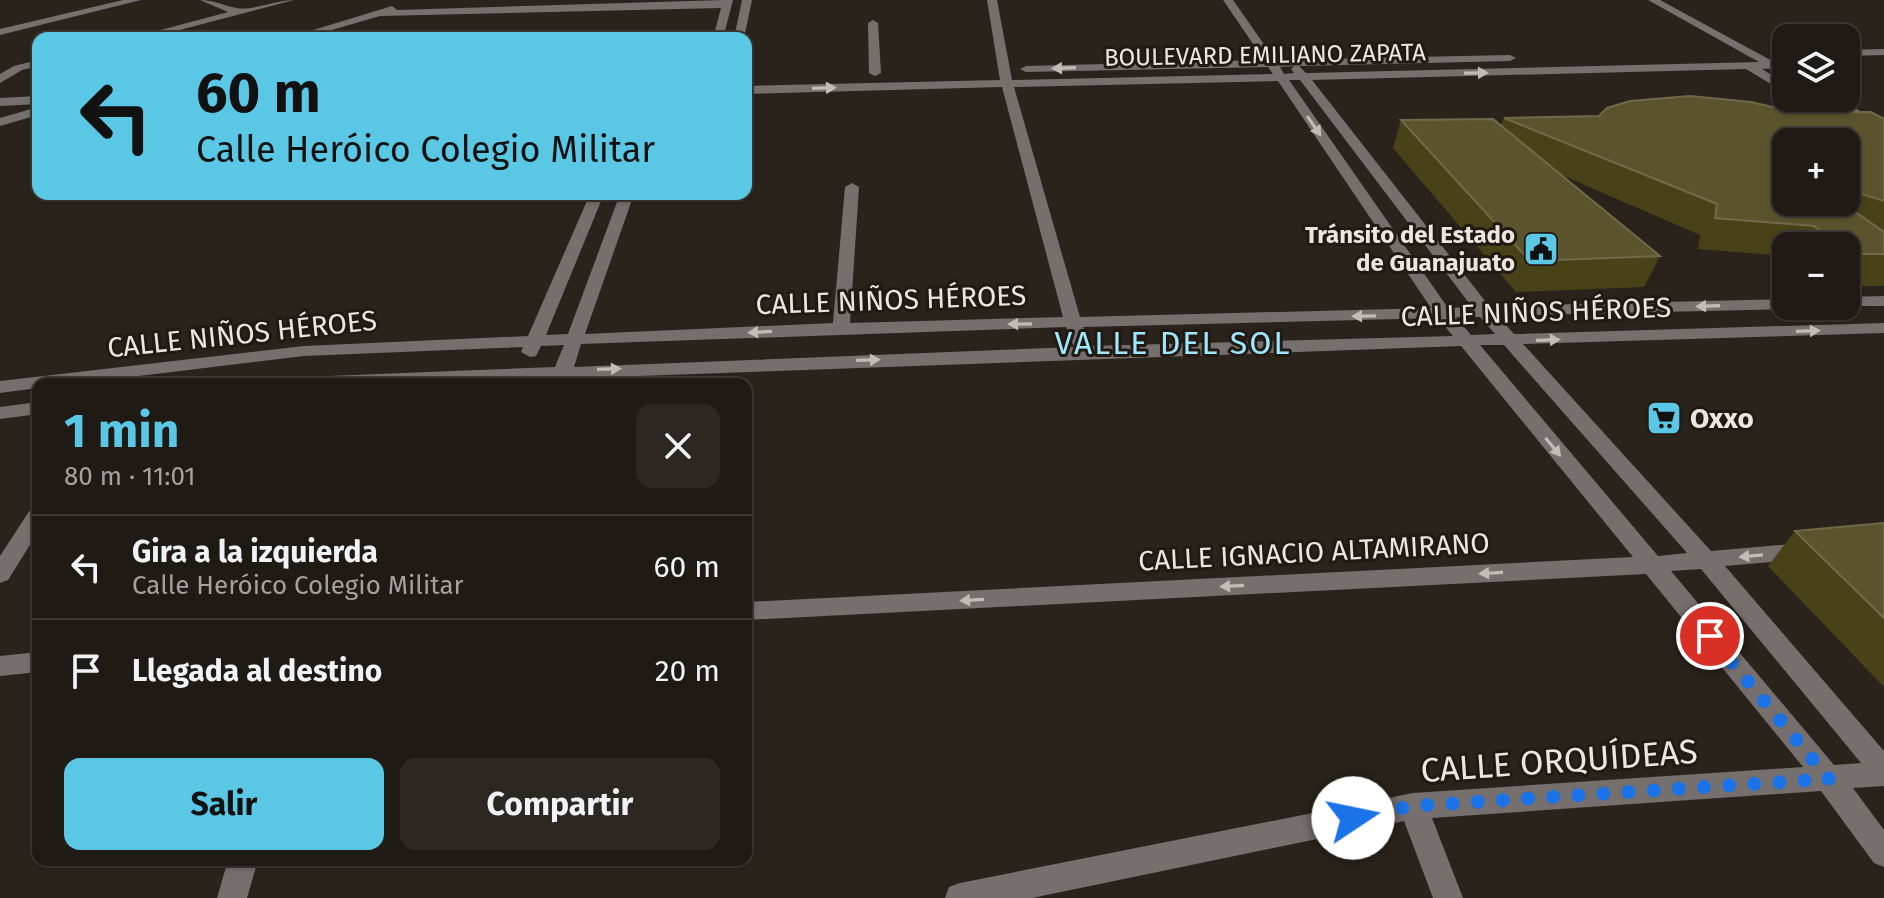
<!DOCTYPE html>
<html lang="es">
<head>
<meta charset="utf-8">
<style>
  body { margin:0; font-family:"Fira Sans",sans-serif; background:#2d2722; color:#f1f3f6; height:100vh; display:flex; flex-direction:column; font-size:30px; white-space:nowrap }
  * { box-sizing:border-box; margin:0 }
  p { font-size:26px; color:#a2a1a0 }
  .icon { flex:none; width:44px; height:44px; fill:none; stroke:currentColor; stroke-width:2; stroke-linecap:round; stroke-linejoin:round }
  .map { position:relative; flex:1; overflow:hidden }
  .details { position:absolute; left:32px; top:378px; width:720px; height:488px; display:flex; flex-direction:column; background:#201a14; border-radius:16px; box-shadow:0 2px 6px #0004,0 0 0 2px #3d3834 }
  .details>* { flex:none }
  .guide { position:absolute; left:32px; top:32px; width:720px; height:168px; border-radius:16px; box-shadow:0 2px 6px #0004,0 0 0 2px #3d3834; background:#5ac8e5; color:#111; overflow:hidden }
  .fabs { position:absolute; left:1772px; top:24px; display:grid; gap:16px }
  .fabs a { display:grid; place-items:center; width:88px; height:88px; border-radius:16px; background:#201a14; box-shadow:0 2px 6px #0004,0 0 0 2px #3d3834; font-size:40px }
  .pin { position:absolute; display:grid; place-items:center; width:68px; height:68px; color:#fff; margin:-34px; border:4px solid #fff; border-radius:50%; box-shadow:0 2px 8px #0007 }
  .me { position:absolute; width:88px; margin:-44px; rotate:79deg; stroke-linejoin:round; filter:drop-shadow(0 0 6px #0008) }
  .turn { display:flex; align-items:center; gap:28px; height:168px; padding:0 32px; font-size:36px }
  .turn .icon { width:104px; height:104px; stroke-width:2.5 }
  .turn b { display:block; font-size:56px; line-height:68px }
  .round { display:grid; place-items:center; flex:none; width:84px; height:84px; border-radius:16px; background:#2d2722 }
  .summary { display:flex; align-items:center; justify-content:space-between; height:136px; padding:0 32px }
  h1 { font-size:48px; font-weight:700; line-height:60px; color:#5ac8e5 }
  .primary-button { display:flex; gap:16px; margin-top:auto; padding:16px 32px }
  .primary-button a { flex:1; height:92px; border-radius:16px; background:#5ac8e5; color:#111; font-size:32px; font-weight:700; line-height:92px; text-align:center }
  .primary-button a+a { background:#2d2722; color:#f1f3f6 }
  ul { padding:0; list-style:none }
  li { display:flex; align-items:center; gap:24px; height:104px; padding:0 32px; border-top:2px solid #3d3834 }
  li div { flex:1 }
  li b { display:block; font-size:30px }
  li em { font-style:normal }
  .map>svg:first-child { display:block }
</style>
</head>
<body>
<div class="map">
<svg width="1884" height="898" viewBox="0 0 1884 898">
  <rect width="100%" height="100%" fill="#2a231b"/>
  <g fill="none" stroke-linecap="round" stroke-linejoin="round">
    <g fill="#756f6e" fill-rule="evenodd">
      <polygon points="123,0 141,0 0,35 0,29"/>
      <path d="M 200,0 C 214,0 224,6 237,8 C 251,11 277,0 294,0 L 149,38 L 131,38 L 228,12 Z"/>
      <polygon points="723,0 733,0 723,38 713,38 721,8 380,16 304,38 287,38 392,6 397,10"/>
      <polygon points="742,0 752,0 744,38 734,38"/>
      <path d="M 987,0 L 997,0 L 1012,80 L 1273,74 L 1268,67 L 1026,72 L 1020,69 L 1026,66 L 1264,60 L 1223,0 L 1233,0 L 1275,60 L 1510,55 L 1516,58 L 1510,61 L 1299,66 L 1306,73 L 1759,62 L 1648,0 L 1660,0 L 1774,62 L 1786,62 L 1786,68 L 1762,69 L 1786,84 L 1786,93 L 1746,69 L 1312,80 L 1489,306 L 1786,299 L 1786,306 L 1793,306 L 1786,309 L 1498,316 L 1514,334 L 1884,323 L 1884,333 L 1523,344 L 1711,551 L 1804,543 L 1812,545 L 1815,551 L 1812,557 L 1804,559 L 1725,566 L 1884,751 L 1884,786 L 1853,788 L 1884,830 L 1884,867 L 1874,863 L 1821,791 L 1432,818 L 1463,898 L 1433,898 L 1404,821 L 1032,898 L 945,898 L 949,887 L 960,883 L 1413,793 L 1803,767 L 1646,574 L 746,620 L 746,602 L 1633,557 L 1461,346 L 420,384 L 270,384 L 279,378 L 555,367 L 564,345 L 541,346 L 536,356 L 530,357 L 521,352 L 523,347 L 304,356 L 73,384 L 38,384 L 38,388 L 0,393 L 0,381 L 304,346 L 528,336 L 590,194 L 604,194 L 546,335 L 568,334 L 620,194 L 634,194 L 585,334 L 833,323 L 845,187 L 852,183 L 859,187 L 850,323 L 1063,317 L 1002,87 L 746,94 L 746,86 L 1000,80 ZM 1294,66 L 1291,69 L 1294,73 L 1284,74 L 1280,67 ZM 1289,80 L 1300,80 L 1472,307 L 1448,308 ZM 1278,81 L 1431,308 L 1080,317 L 1014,87 ZM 1456,317 L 1480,317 L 1495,334 L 1471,335 ZM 1438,318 L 1453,336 L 1092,346 L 1083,327 ZM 1066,327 L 1074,347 L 574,367 L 581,344 ZM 1480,345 L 1504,345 L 1687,553 L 1658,556 ZM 1701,569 L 1861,763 L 1834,765 L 1671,571 Z"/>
      <polygon points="873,20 878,23 881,73 875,76 869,73 868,23"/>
      <polygon points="1884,49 1884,55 1846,56 1846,50"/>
      <polygon points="38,60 38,66 22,70 0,83 0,74 14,66"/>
      <polygon points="38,96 38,104 0,106 0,98"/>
      <polygon points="1796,98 1811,98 1884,141 1884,151"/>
      <polygon points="1823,98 1838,98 1884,125 1884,134"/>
      <polygon points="38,107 38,115 0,126 0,118"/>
      <polygon points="1884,296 1884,306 1842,306 1846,306 1846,297"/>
      <polygon points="38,402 38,414 0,419 0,407"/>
      <polygon points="38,507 38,532 8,580 0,583 0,556 30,510"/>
      <polygon points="38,652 38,672 0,676 0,656"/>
      <polygon points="228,860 258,860 247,898 217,898"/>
    </g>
  </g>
  <g fill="#494118" fill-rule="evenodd">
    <path d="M 1798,113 L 1884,119 L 1884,286 L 1846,286 L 1846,246 L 1786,246 L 1786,256 L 1698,249 L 1700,235 L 1564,176 L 1660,256 L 1644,287 L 1516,292 L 1393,148 L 1401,120 L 1501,125 L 1504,118 ZM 1786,142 L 1846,142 L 1846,202 L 1786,202 Z"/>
    <polygon points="1884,523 1884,687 1768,566 1795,531"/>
  </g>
  <g fill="#5b532e" stroke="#716a4a" stroke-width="2">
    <polygon points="1690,96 1751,102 1798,113 1871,112 1884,119 1884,201 1846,189 1846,142 1786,142 1786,202 1841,202 1884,232 1884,254 1847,254 1846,246 1838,246 1814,226 1715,218 1717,204 1504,118 1599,116 1607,108 1630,101"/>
    <polygon points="1493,119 1660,256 1530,261 1401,120"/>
    <polygon points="1884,523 1884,618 1795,531"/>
  </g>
  <defs><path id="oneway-solid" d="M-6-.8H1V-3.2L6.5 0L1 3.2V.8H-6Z" transform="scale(2)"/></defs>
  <g fill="#c2bcb8">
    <use href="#oneway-solid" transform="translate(1064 68) rotate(178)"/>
    <use href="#oneway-solid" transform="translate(1476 73) rotate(-1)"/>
    <use href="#oneway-solid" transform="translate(824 88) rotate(-2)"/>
    <use href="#oneway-solid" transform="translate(1314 126) rotate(55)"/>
    <use href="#oneway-solid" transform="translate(1708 306) rotate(178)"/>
    <use href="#oneway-solid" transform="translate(1364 316) rotate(179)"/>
    <use href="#oneway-solid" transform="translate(1020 324) rotate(179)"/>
    <use href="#oneway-solid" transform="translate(1808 331) rotate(-2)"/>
    <use href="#oneway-solid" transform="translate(760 332) rotate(177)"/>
    <use href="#oneway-solid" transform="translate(1548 340) rotate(-2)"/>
    <use href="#oneway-solid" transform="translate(868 360) rotate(-2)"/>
    <use href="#oneway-solid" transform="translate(609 369) rotate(-2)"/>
    <use href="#oneway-solid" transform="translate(1553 447) rotate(51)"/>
    <use href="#oneway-solid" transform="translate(1751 556) rotate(175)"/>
    <use href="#oneway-solid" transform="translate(1491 573) rotate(177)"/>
    <use href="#oneway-solid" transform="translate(1232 586) rotate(177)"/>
    <use href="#oneway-solid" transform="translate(972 600) rotate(177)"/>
  </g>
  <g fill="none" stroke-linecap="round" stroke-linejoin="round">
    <polyline stroke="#1a73e8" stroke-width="14" stroke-dasharray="0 25.2" points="1353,818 1413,806 1829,779 1710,636"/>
  </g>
  <defs>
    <g id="civic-square" transform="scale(1.8)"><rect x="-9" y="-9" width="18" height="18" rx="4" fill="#5ac8e5" stroke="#211912"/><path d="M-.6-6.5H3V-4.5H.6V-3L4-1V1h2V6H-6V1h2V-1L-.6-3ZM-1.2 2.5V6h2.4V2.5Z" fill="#111"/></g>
    <g id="supermarket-square" transform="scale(1.8)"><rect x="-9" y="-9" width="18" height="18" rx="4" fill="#5ac8e5" stroke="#211912"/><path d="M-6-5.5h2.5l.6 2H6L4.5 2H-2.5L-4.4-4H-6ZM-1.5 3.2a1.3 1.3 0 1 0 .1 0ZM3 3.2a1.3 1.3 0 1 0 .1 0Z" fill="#111"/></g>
  </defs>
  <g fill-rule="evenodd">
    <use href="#civic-square" x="1541" y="249"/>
    <use href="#supermarket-square" x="1664" y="418"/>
  </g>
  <g text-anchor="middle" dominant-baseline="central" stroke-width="6" stroke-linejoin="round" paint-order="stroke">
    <g font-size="24" fill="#ebe6e0" stroke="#211912">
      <text transform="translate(1265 55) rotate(-1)">BOULEVARD EMILIANO ZAPATA</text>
    </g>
    <g font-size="24" font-weight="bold" fill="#ebe6e0" stroke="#211912" text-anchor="end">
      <text x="1515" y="235">Tránsito del Estado<tspan x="1515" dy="28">de Guanajuato</tspan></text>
    </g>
    <g font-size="28" fill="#ebe6e0" stroke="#211912">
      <text transform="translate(891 300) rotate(-2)">CALLE NIÑOS HÉROES</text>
      <text transform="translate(1536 312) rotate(-2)">CALLE NIÑOS HÉROES</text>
      <text transform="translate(242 334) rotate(-6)">CALLE NIÑOS HÉROES</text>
      <text transform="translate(1314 552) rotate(-3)">CALLE IGNACIO ALTAMIRANO</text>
    </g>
    <g font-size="28" font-weight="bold" fill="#ebe6e0" stroke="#211912" text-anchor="start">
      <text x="1690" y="418">Oxxo</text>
    </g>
    <g font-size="32" letter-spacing="2" fill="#9de8fe" stroke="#211912">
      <text x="1173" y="343">VALLE DEL SOL</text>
    </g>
    <g font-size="34" fill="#ebe6e0" stroke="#211912">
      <text transform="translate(1559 761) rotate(-4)">CALLE ORQUÍDEAS</text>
    </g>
  </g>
</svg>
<div class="fabs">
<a><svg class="icon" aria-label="layers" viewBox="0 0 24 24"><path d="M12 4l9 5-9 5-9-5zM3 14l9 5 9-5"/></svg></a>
<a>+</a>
<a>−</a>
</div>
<div class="pin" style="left:1710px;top:636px;background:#d93025"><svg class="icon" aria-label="arrive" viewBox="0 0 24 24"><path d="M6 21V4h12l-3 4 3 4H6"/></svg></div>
<svg class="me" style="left:1353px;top:818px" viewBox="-20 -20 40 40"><circle r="19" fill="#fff"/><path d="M0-13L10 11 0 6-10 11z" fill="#1a73e8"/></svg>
<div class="guide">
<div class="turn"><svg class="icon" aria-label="left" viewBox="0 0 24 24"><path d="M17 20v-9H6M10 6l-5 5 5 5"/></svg><div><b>60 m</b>Calle Heróico Colegio Militar</div></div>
</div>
<section class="details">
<div class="summary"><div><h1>1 min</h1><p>80 m · 11:01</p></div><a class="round"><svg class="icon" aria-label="close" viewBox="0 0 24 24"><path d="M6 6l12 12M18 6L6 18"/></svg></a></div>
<ul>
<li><svg class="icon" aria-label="left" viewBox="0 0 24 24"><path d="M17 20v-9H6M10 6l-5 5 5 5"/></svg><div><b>Gira a la izquierda</b><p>Calle Heróico Colegio Militar</p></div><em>60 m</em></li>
<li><svg class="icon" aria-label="arrive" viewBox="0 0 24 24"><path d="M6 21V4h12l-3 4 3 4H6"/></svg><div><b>Llegada al destino</b></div><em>20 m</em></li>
</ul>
<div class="primary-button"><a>Salir</a><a>Compartir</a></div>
</section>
</div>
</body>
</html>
